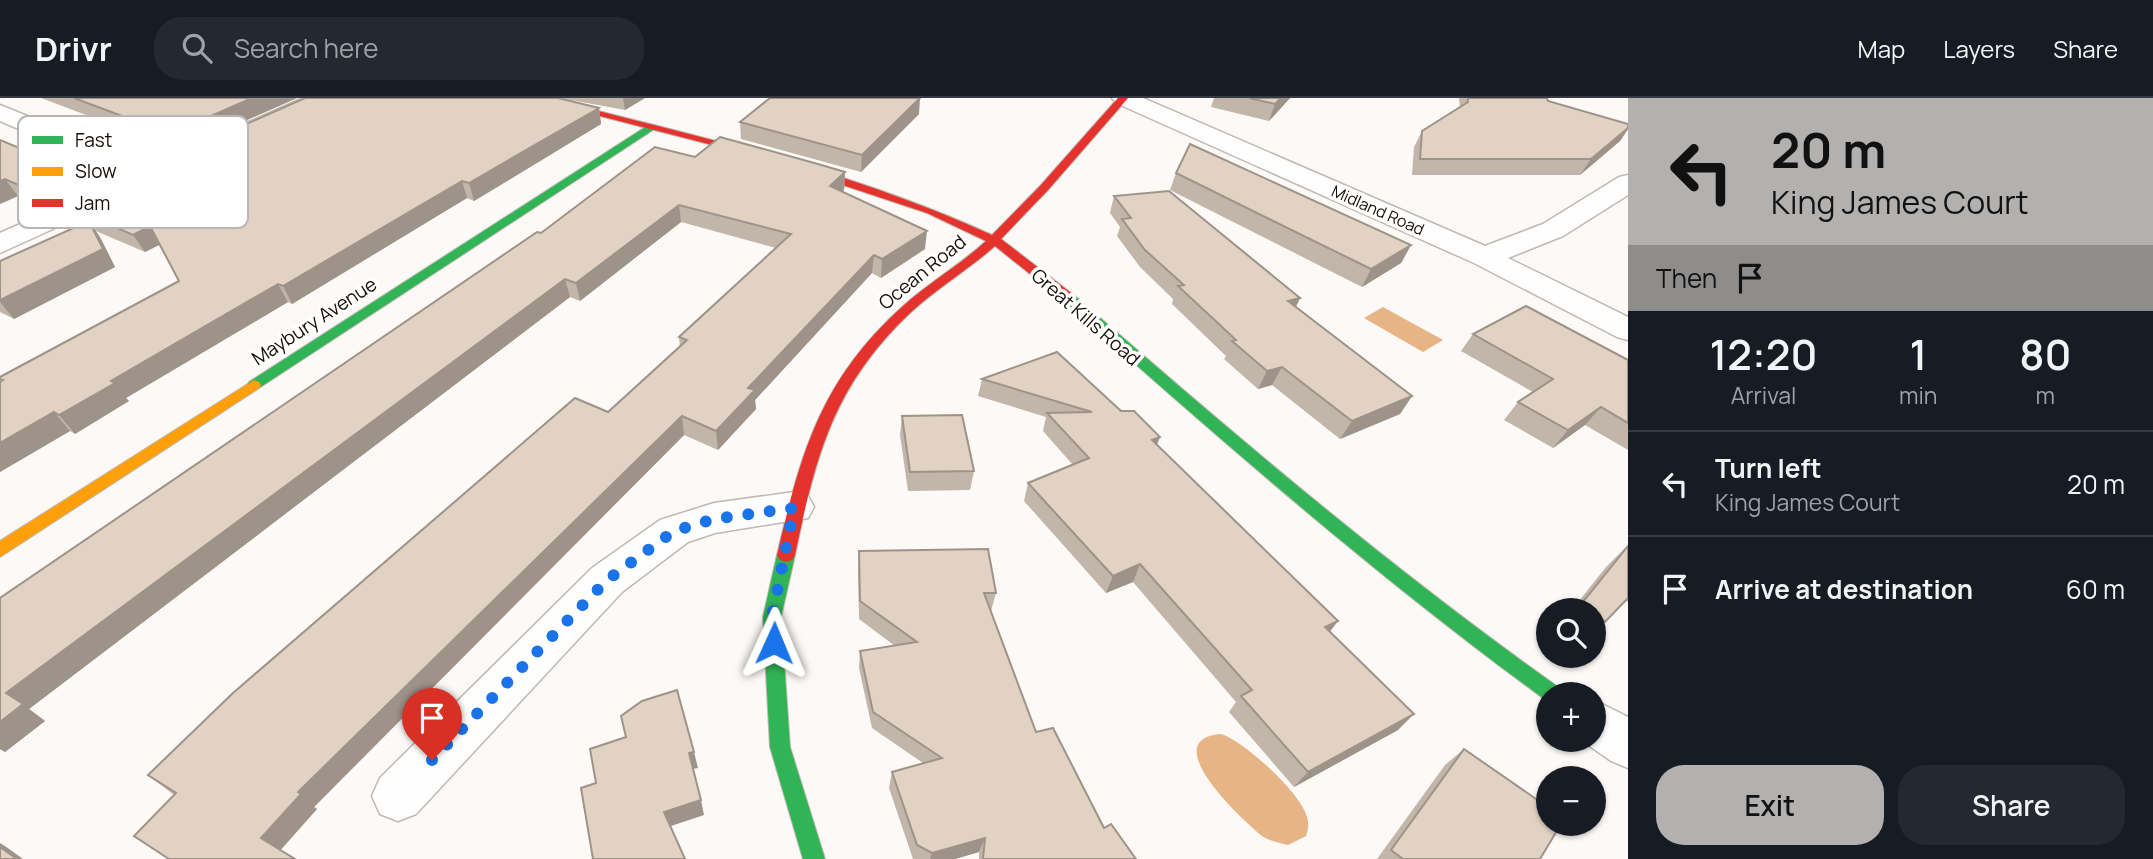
<!DOCTYPE html>
<html lang="en">
<head>
<meta charset="utf-8">
<style>
  body { margin:0; font-family:Manrope,sans-serif; background:#242831; color:#f1f3f6; height:100vh; display:flex; flex-direction:column; font-size:26px; white-space:nowrap }
  * { box-sizing:border-box; margin:0 }
  p { font-size:23px; color:#9ea1a6 }
  .icon { flex:none; width:38px; height:38px; fill:none; stroke:currentColor; stroke-width:2; stroke-linecap:round; stroke-linejoin:round }
  .map { position:relative; flex:1; overflow:hidden }
  .drawer { display:flex; flex-direction:column; background:#171b24; width:525px }
  .drawer>* { flex:none }
  .hud { background:#b3b1b0; color:#111; overflow:hidden }
  .tools { position:absolute; left:1536px; top:500px; display:grid; gap:14px }
  .tools a { display:grid; place-items:center; width:70px; height:70px; border-radius:50%; background:#171b24; box-shadow:0 2px 5px #0004; font-size:35px }
  .pin { position:absolute; display:grid; place-items:center; width:60px; height:60px; color:#fff; margin:-72px -30px; border-radius:50% 50% 50% 0; rotate:-45deg; box-shadow:0 0 7px #0007 }
  .pin .icon { rotate:45deg }
  .me { position:absolute; width:77px; margin:-38px; rotate:1deg; stroke-linejoin:round; filter:drop-shadow(0 0 5px #0008) }
  .turn { display:flex; align-items:center; gap:24px; height:147px; padding:0 28px; font-size:32px }
  .turn .icon { width:91px; height:91px; stroke-width:2.5 }
  .turn b { display:block; font-size:49px; line-height:60px }
  .then { display:flex; align-items:center; height:66px; padding:0 28px; background:#0003; gap:14px; font-size:26px }
  .eta { display:flex; justify-content:space-evenly; align-items:center; height:119px; text-align:center }
  .eta b { font-size:42px; font-weight:600; line-height:49px }
  .primary-button { display:flex; gap:14px; margin-top:auto; padding:14px 28px }
  .primary-button a { flex:1; height:80px; border-radius:28px; background:#b3b1b0; color:#111; font-size:28px; font-weight:600; line-height:80px; text-align:center }
  .primary-button a+a { background:#242831; color:#f1f3f6 }
  ul { padding:0; list-style:none }
  li { display:flex; align-items:center; gap:21px; height:105px; padding:0 28px; border-top:2px solid #363941 }
  li div { flex:1 }
  li b { display:block; font-size:26px }
  li em { font-style:normal }
  header { display:flex; align-items:center; gap:42px; box-sizing:border-box; height:98px; padding:0 35px; background:#171b24; border-bottom:2px solid #363941 }
  header strong { font-size:33px }
  nav { display:flex; gap:38px; margin-inline-start:auto; font-size:24px }
  .search { width:490px; height:63px; background:#242831; display:flex; align-items:center; gap:18px; box-sizing:border-box; padding:0 24px; border-radius:28px; color:#9ea1a6; font-size:26px }
  main { display:flex; flex:1; min-height:0 }
  .map>svg:first-child { display:block }
</style>
</head>
<body>
<header>
<strong>Drivr</strong>
<div class="search"><svg class="icon" aria-label="search" viewBox="0 0 24 24"><circle cx="10" cy="10" r="6"/><path d="M15 15l6 6"/></svg>Search here</div>
<nav><a>Map</a><a>Layers</a><a>Share</a></nav>
</header>
<main>
<div class="map">
<svg width="1628" height="761" viewBox="0 0 1628 761">
  <rect width="100%" height="100%" fill="#fcf9f6"/>
  <g fill="#e7b485">
    <polygon points="1383,209 1443,242 1423,254 1364,220"/>
    <path d="M 1221,636 C 1244,643 1298,693 1306,716 C 1309,724 1309,730 1306,738 L 1288,747 C 1279,745 1270,743 1262,738 C 1242,722 1155,641 1221,636 Z"/>
  </g>
  <g fill="none" stroke-linecap="round" stroke-linejoin="round">
    <g stroke="#bfb9b3" stroke-width="3">
      <g id="street">
        <polygon points="303,0 334,0 330,5 0,155 0,135 128,78 0,23 0,7 150,68"/>
        <polygon points="1112,0 1143,0 1485,148 1543,126 1619,79 1628,77 1628,97 1563,138 1508,160 1628,219 1628,242 1617,239 1474,165 1116,5"/>
        <polygon points="794,394 808,398 814,409 808,420 715,435 688,444 622,494 416,716 398,723 380,716 372,698 380,680 592,470 660,422 714,405"/>
        <polygon points="1594,602 1628,619 1628,670 1611,663 1581,642 1594,642"/>
      </g>
    </g>
    <g stroke="#bfb9b3" stroke-width="2">
      <g id="fast">
        <polygon points="647,28 656,30 259,290 249,290 247,287 249,284"/>
        <path d="M 1070,197 L 1075,198 C 1232,335 1390,470 1561,591 L 1564,597 L 1549,597 L 1547,603 C 1378,480 1222,343 1065,204 L 1065,198 Z"/>
        <polygon points="786,450 792,452 795,457 781,519 790,649 825,761 803,761 770,649 763,519 777,457 780,452"/>
      </g>
    </g>
    <g stroke="#bfb9b3" stroke-width="2">
      <polygon id="slow" points="254,282 259,284 261,287 259,290 0,459 0,443"/>
    </g>
    <g stroke="#bfb9b3" stroke-width="2">
      <path id="jam" d="M 530,0 L 546,0 C 697,38 850,72 992,137 L 1040,88 L 1118,0 L 1128,0 L 1048,92 L 1001,141 L 1075,198 L 1075,204 L 1065,204 L 995,148 C 968,172 937,190 910,215 C 833,288 816,357 795,457 L 792,462 L 786,464 L 780,462 L 777,457 C 801,354 821,282 902,209 C 928,185 960,167 986,143 L 927,115 L 755,58 Z"/>
    </g>
    <use href="#street" fill="#fffefe" fill-rule="evenodd"/>
    <use href="#fast" fill="#30b455" fill-rule="evenodd"/>
    <use href="#slow" fill="#ff9f0a" fill-rule="evenodd"/>
    <use href="#jam" fill="#e5322d" fill-rule="evenodd"/>
  </g>
  <g fill="#c2b5a9">
    <polygon points="41,0 297,0 179,52"/>
    <polygon points="560,0 645,0 625,12"/>
    <polygon points="1214,0 1290,0 1269,23 1211,9"/>
    <polygon points="1459,0 1547,0 1548,3 1628,26 1628,31 1620,43 1580,77 1412,77 1414,49 1422,33 1460,10"/>
    <polygon points="599,10 601,26 474,103 467,100 292,206 288,204 126,300 129,303 75,336 70,333 0,374 0,284 2,283 0,281 0,279 179,183 159,147 145,154 96,133 101,141 115,169 14,221 0,214 0,163 81,126 75,124 63,106 139,99 213,65 208,64 199,47"/>
    <polygon points="919,16 861,74 741,41 740,24"/>
    <polygon points="0,42 79,75 90,92 47,111 18,98 0,106"/>
    <polygon points="695,59 845,74 844,92 842,94 925,151 881,180 872,175 755,302 756,311 718,352 684,337 314,709 317,711 280,752 174,697 148,677 608,314 680,249 679,239 776,150 681,124 580,203 570,199 29,611 45,623 5,654 0,651 0,500 541,135"/>
    <polygon points="1176,75 1411,147 1401,165 1362,189 1170,92"/>
    <polygon points="1114,98 1300,200 1296,209 1412,298 1400,316 1340,341 1272,287 1258,291 1224,261 1226,258 1172,206 1173,201 1140,169 1117,138 1120,129 1110,115"/>
    <polygon points="1473,236 1628,262 1628,352 1585,327 1553,350 1504,322 1518,304 1533,294 1461,253"/>
    <polygon points="1057,254 1157,347 1330,533 1398,632 1294,689 1229,614 1236,604 1133,484 1106,495 1024,403 1028,385 1073,367 1043,333 1046,319 978,298 982,281"/>
    <polygon points="902,318 974,373 970,392 908,393 900,337"/>
    <polygon points="1628,447 1628,504 1626,503 1594,533 1594,513 1571,513 1606,469"/>
    <polygon points="859,453 996,495 991,513 1036,634 1104,730 1136,761 979,761 979,754 955,761 913,761 889,690 892,674 923,665 872,630 859,570 860,553 895,548 859,521 858,471"/>
    <polygon points="1464,651 1540,761 1377,761 1445,667"/>
  </g>
  <g fill="#9e9389">
    <polygon points="252,0 297,0 179,52 170,36"/>
    <polygon points="623,0 645,0 625,12"/>
    <polygon points="920,0 919,16 861,74 862,57"/>
    <polygon points="1281,0 1290,0 1269,23 1275,6"/>
    <polygon points="599,10 601,26 474,103 469,85"/>
    <polygon points="1628,30 1628,31 1620,43 1580,77 1591,61"/>
    <polygon points="845,74 844,92 830,106 830,88"/>
    <polygon points="79,75 90,92 47,111 35,94"/>
    <polygon points="5,81 18,98 0,106 0,83"/>
    <polygon points="462,83 467,100 292,206 283,188"/>
    <polygon points="679,107 681,124 580,203 576,185"/>
    <polygon points="89,123 101,141 115,169 14,221 0,204 0,202"/>
    <polygon points="150,128 161,146 145,154 133,137"/>
    <polygon points="927,133 925,151 881,180 882,161"/>
    <polygon points="1411,147 1401,165 1362,189 1371,171"/>
    <polygon points="874,157 872,175 755,302 756,311 718,352 716,333 748,290"/>
    <polygon points="565,181 570,199 29,611 45,623 5,654 0,651 0,624 6,595"/>
    <polygon points="278,186 288,204 126,300 129,303 75,336 59,317 111,283"/>
    <polygon points="1300,200 1291,219 1288,203"/>
    <polygon points="1282,269 1272,287 1258,291 1267,273"/>
    <polygon points="1412,298 1400,316 1340,341 1352,323"/>
    <polygon points="1601,309 1585,327 1553,350 1568,332"/>
    <polygon points="54,314 70,333 0,374 0,345"/>
    <polygon points="682,318 684,337 314,709 317,711 278,755 261,740 298,694"/>
    <polygon points="1160,339 1153,357 1152,342"/>
    <polygon points="1140,466 1133,484 1106,495 1113,478"/>
    <polygon points="1338,523 1325,540 1325,529"/>
    <polygon points="1414,616 1398,632 1294,689 1308,674"/>
    <polygon points="694,654 698,670 692,671 689,655"/>
    <polygon points="701,702 704,717 668,729 664,714"/>
    <polygon points="985,740 979,754 955,761 930,761 932,755"/>
    <polygon points="0,745 5,748 23,761 17,761 0,749"/>
  </g>
  <g fill="#e2d2c4" stroke="#9e9389" stroke-width="2">
    <polygon points="74,0 252,0 170,36"/>
    <polygon points="305,0 558,0 599,10 469,85 462,83 283,188 278,186 111,283 115,285 59,317 54,314 0,345 0,284 3,282 0,281 0,279 179,183 150,128 133,137 63,106 108,87 139,99 229,58 199,47"/>
    <polygon points="770,0 920,0 862,57 740,24"/>
    <polygon points="1249,0 1281,0 1275,6"/>
    <polygon points="1468,0 1547,0 1548,3 1628,26 1628,30 1591,61 1420,61 1422,33 1468,4"/>
    <polygon points="720,39 818,66 845,74 830,88 927,133 882,161 874,157 748,290 755,292 716,333 682,318 298,694 301,696 261,740 295,761 169,761 134,738 176,695 148,677 233,595 575,300 608,314 687,242 679,239 791,136 679,107 576,185 565,181 6,595 23,606 0,624 0,500 537,134 541,135 655,49 695,59"/>
    <polygon points="0,42 79,75 35,94 5,81 0,83"/>
    <polygon points="1190,46 1411,147 1371,171 1176,75"/>
    <polygon points="1169,93 1300,200 1288,203 1412,298 1352,323 1282,269 1267,273 1232,243 1236,242 1178,188 1184,187 1145,152 1122,121 1131,120 1114,98"/>
    <polygon points="89,123 103,151 0,202 0,163"/>
    <polygon points="1526,208 1628,262 1628,325 1601,309 1568,332 1518,304 1553,281 1473,236"/>
    <polygon points="1057,254 1121,313 1134,313 1160,339 1152,342 1338,523 1325,529 1414,616 1308,674 1241,598 1252,592 1140,466 1113,478 1028,385 1089,360 1047,315 1092,314 982,281"/>
    <polygon points="962,317 974,373 910,374 902,318"/>
    <polygon points="1628,448 1628,500 1605,524 1594,515 1594,513 1591,513 1582,505"/>
    <polygon points="988,451 996,495 984,495 1036,634 1053,630 1104,730 1111,726 1136,761 983,761 985,740 932,755 917,747 892,674 942,660 873,614 860,553 917,544 860,503 859,453"/>
    <polygon points="677,592 694,654 689,655 701,702 664,714 685,761 593,761 581,690 596,685 590,651 626,639 621,618 642,603"/>
    <polygon points="1464,651 1549,710 1549,726 1561,726 1540,761 1403,761 1391,752"/>
    <polygon points="0,749 17,761 0,761"/>
  </g>
  <g fill="none" stroke-linecap="round" stroke-linejoin="round">
    <polyline stroke="#1a73e8" stroke-width="12" stroke-dasharray="0 21.6" points="432,662 607,482 674,433 714,421 794,410 772,519 774,545"/>
  </g>
  <g text-anchor="middle" dominant-baseline="central" stroke-width="7" stroke-linejoin="round" paint-order="stroke">
    <g font-size="16" fill="#170e07" stroke="#fff">
      <text transform="translate(1378 112) rotate(24)">Midland Road</text>
    </g>
    <g font-size="19" fill="#170e07" stroke="#fff">
      <text transform="translate(922 174) rotate(-39)">Ocean Road</text>
      <text transform="translate(1086 219) rotate(41)">Great Kills Road</text>
      <text transform="translate(314 223) rotate(-33)">Maybury Avenue</text>
    </g>
  </g>
  <rect x="18" y="18" width="230" height="112" rx="10" fill="#fff" stroke="#b9b7b5" stroke-width="2"/>
  <rect x="32" y="38" width="31" height="8" fill="#30b455"/>
  <rect x="32" y="69" width="31" height="9" fill="#ff9f0a"/>
  <rect x="32" y="101" width="31" height="8" fill="#e5322d"/>
  <g font-size="19" fill="#170e07">
    <text x="75" y="49">Fast</text>
    <text x="75" y="80">Slow</text>
    <text x="75" y="112">Jam</text>
  </g>
</svg>
<div class="tools">
<a><svg class="icon" aria-label="search" viewBox="0 0 24 24"><circle cx="10" cy="10" r="6"/><path d="M15 15l6 6"/></svg></a>
<a>+</a>
<a>−</a>
</div>
<div class="pin" style="left:432px;top:662px;background:#d93025"><svg class="icon" aria-label="arrive" viewBox="0 0 24 24"><path d="M6 21V4h12l-3 4 3 4H6"/></svg></div>
<svg class="me" style="left:774px;top:545px" viewBox="-20 -20 40 40"><path d="M0-17L14 15 0 8-14 15z" fill="#1a73e8" stroke="#fff" stroke-width="4"/></svg>
</div>
<section class="drawer">
<div class="hud">
<div class="turn"><svg class="icon" aria-label="left" viewBox="0 0 24 24"><path d="M17 20v-9H6M10 6l-5 5 5 5"/></svg><div><b>20 m</b>King James Court</div></div>
<div class="then">Then<svg class="icon" aria-label="arrive" viewBox="0 0 24 24"><path d="M6 21V4h12l-3 4 3 4H6"/></svg></div>
</div>
<div class="eta">
<div><b>12:20</b><p>Arrival</p></div>
<div><b>1</b><p>min</p></div>
<div><b>80</b><p>m</p></div>
</div>
<ul>
<li><svg class="icon" aria-label="left" viewBox="0 0 24 24"><path d="M17 20v-9H6M10 6l-5 5 5 5"/></svg><div><b>Turn left</b><p>King James Court</p></div><em>20 m</em></li>
<li><svg class="icon" aria-label="arrive" viewBox="0 0 24 24"><path d="M6 21V4h12l-3 4 3 4H6"/></svg><div><b>Arrive at destination</b></div><em>60 m</em></li>
</ul>
<div class="primary-button"><a>Exit</a><a>Share</a></div>
</section>
</main>
</body>
</html>
